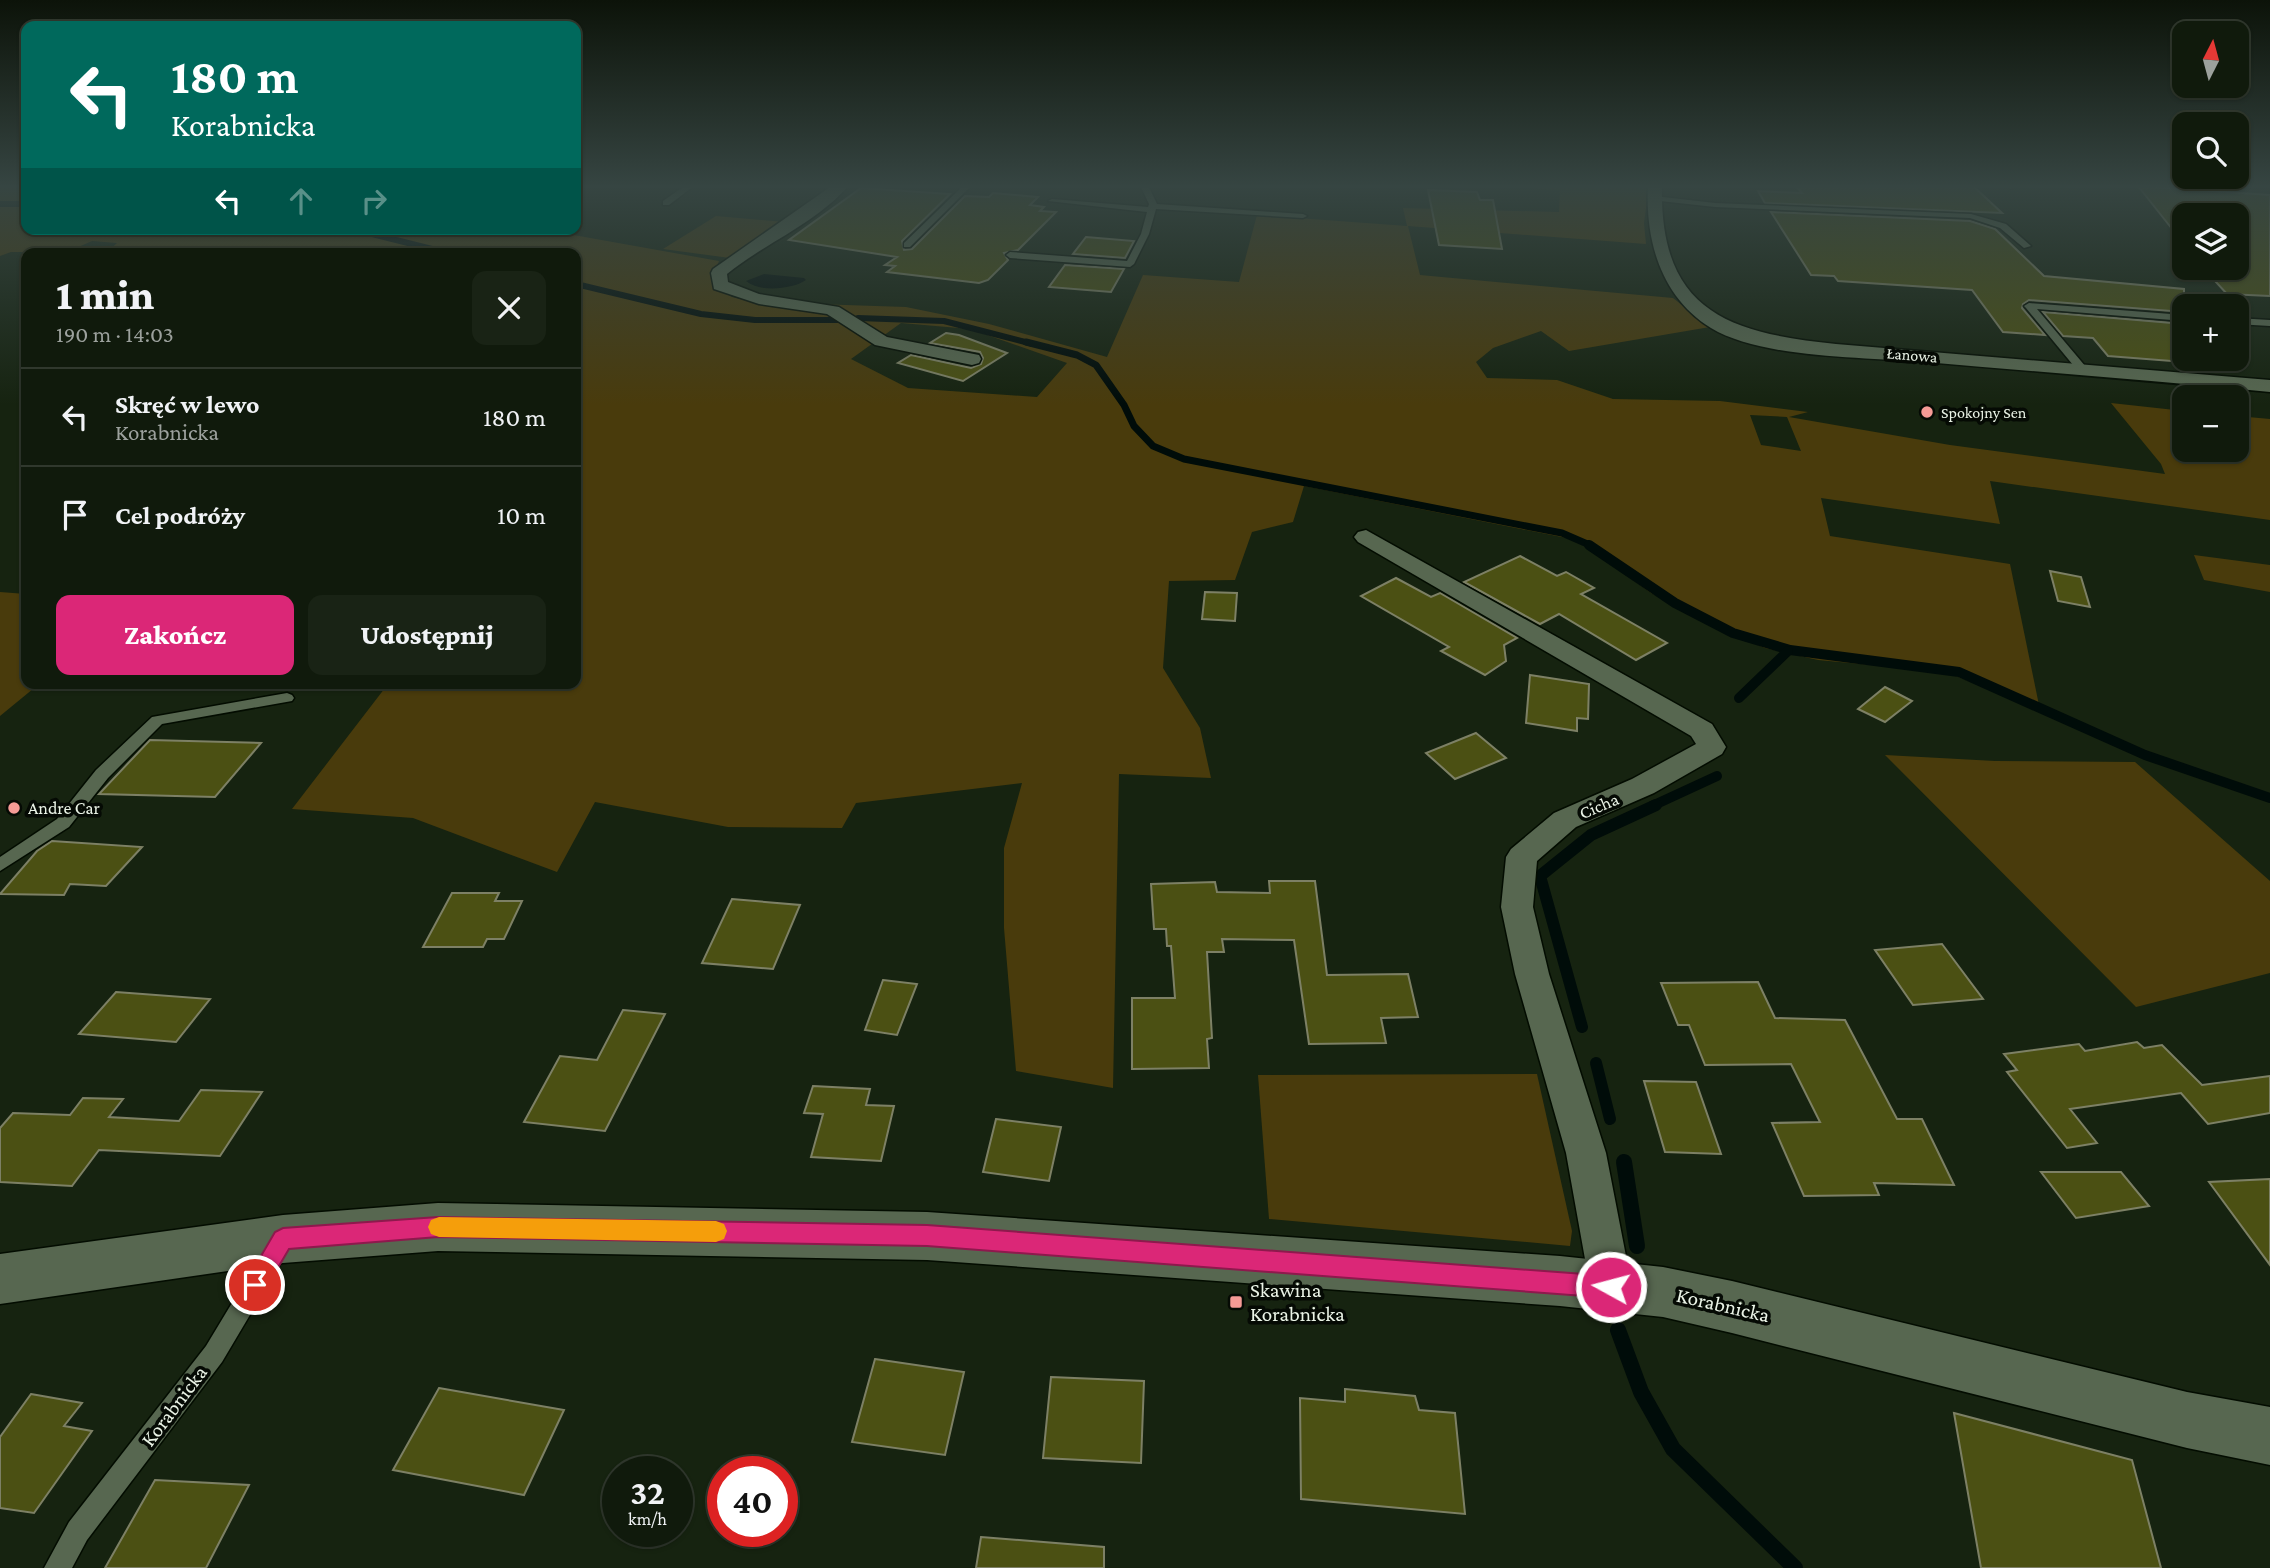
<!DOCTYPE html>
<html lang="pl">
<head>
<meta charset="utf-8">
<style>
  body { margin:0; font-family:"Crimson Pro",serif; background:#192315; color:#f1f3f6; height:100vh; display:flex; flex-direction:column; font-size:26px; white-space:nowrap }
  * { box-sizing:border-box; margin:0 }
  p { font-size:23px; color:#9ca19d }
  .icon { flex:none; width:38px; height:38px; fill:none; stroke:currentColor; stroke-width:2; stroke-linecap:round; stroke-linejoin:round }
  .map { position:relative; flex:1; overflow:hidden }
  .panel { position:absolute; left:21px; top:248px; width:560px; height:441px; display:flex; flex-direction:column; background:#101a0c; border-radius:14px; box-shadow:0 2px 5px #0004,0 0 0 2px #30382d }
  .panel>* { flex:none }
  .guide { position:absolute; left:21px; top:21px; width:560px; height:214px; border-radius:14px; box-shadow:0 2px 5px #0004,0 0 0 2px #30382d; background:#00695c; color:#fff; overflow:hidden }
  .needle { width:46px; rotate:6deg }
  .fabs { position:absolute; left:2172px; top:21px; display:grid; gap:14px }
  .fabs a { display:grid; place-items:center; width:77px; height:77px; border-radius:14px; background:#101a0c; box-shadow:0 2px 5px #0004,0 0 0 2px #30382d; font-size:35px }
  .speed { position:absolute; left:602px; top:1456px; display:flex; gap:14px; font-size:35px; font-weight:700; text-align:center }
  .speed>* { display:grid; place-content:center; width:91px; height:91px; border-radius:50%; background:#101a0c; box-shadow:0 2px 5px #0004,0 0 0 2px #30382d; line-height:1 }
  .speed small { font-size:18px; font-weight:400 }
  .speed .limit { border:10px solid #d22; background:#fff; color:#111 }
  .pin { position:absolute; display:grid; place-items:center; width:60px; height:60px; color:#fff; margin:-30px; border:4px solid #fff; border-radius:50%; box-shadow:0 2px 7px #0007 }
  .me { position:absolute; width:77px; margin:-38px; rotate:277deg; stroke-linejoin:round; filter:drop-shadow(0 0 5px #0008) }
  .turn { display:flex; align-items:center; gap:24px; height:147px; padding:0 35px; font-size:32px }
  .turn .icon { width:91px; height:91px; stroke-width:2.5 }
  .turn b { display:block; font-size:49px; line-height:60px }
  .lanes { display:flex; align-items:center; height:66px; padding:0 35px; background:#0003; justify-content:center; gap:35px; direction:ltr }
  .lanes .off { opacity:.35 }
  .round { display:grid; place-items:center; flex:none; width:74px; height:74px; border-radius:14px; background:#192315 }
  .summary { display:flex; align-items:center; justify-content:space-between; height:119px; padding:0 35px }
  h1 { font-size:42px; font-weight:800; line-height:52px }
  .cta { display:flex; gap:14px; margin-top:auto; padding:14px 35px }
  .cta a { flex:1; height:80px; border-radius:14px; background:#db2777; color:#fff; font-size:28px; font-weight:800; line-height:80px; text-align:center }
  .cta a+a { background:#192315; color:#f1f3f6 }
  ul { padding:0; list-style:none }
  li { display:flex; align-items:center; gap:21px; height:98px; padding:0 35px; border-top:2px solid #30382d }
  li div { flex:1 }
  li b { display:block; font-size:26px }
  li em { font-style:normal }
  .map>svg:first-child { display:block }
</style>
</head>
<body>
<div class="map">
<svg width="2270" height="1568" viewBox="0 0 2270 1568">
  <rect width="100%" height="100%" fill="#162310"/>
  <g fill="#493b0c" fill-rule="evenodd">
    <path d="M 0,185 L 26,185 L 26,229 L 540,229 L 719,261 L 714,273 L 715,286 L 732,297 L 754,302 L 906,307 L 989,324 L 1107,357 L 1143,275 L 1239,282 L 1257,215 L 1407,226 L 1403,208 L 1559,212 L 1560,190 L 1481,185 L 1649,185 L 1644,223 L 1646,244 L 1408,226 L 1420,275 L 1673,298 L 1710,327 L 1569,351 L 1541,331 L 1493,348 L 1476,362 L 1487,378 L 1557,380 L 1613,399 L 1720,401 L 1808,412 L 1789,417 L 1950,445 L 2165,474 L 2161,464 L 2111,403 L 2184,411 L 2184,450 L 2236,450 L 2237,416 L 2270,419 L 2270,520 L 1990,481 L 2000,524 L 1821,498 L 1830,536 L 2010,564 L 2040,710 L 1946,672 L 1818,660 L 1765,648 L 1711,626 L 1651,593 L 1577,540 L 1304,486 L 1293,522 L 1252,532 L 1235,580 L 1169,581 L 1163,668 L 1200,728 L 1211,778 L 1119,774 L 1113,1088 L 1016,1071 L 1004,928 L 1004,848 L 1022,783 L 856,803 L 842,828 L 728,827 L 595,802 L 557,872 L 413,818 L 292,809 L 388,684 L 576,684 L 576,254 L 105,254 L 117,243 L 92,241 L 67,252 L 11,252 L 0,256 ZM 901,323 L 970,329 L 1067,363 L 1037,397 L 908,388 L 851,359 ZM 1750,415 L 1787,417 L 1801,451 L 1761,445 Z"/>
    <polygon points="716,216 785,222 730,258 663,249"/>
    <polygon points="2194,555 2270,565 2270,592 2204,580"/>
    <polygon points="0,592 26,594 26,684 39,684 0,716"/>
    <polygon points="1885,755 1995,761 2135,762 2270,881 2270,973 2136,1007"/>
    <polygon points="1537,1074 1572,1231 1570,1246 1269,1219 1258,1075"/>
  </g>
  <path fill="#000c09" d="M 764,274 L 804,278 L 806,280 C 793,289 760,293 746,281 Z"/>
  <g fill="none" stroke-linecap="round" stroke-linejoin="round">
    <g stroke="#000c09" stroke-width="6">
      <polyline points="0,204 26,204"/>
      <polyline points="352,229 452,254"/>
      <polyline points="576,284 701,314 755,320 839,320"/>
      <polyline points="858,318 944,321 1033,344"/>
    </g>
    <polyline stroke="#000c09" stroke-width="7" points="1026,342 1077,355 1096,365 1124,405 1134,426 1153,446 1184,459 1562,533 1592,546"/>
    <g stroke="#000c09" stroke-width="10">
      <polyline points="1589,545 1675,603 1733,633 1790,650 1959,672 2145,755 2270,798"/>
      <polyline points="1739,698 1788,651"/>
      <polyline points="1652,806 1717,776"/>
    </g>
    <g stroke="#000c09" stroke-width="12">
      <polyline points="1582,1027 1540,876 1591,835 1656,805"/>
      <polyline points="1596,1063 1610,1119"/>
    </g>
    <g stroke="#000c09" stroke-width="16">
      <polyline points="1624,1162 1637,1246"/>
      <polyline points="1618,1330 1641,1392 1673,1449 1795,1568"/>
    </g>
  </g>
  <g fill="#4b5013" stroke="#7d8065" stroke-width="2">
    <polygon points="1795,185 1972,185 2002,213 1765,203 1758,191 1802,193"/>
    <polygon points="2138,186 2270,195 2270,296 2227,294 2203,268 2236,268 2236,215 2184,215 2184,244"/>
    <polygon points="861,188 950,194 902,241 904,250 912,249 965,196 989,197 993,193 1038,197 1030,205 1044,207 1040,211 1056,212 1018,250 1004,253 1008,260 988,280 979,283 887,272 895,266 885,265 897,257 789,240"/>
    <polygon points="1428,190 1477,192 1480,200 1493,200 1502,249 1439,245"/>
    <polygon points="1771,212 1970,221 1995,229 2044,276 2184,289 2184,312 2029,300 2023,304 2022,308 2045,335 2003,332 1972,290 1838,281 1834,276 1811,275"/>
    <polygon points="1086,237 1134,241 1125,258 1073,254"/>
    <polygon points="1065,265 1124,269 1111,292 1049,287"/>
    <polygon points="2043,312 2184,324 2184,362 2108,356 2093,338 2063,336"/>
    <polygon points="946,333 959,335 1007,353 963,381 898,363 911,355 971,368 981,364 983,358 980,352 930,343"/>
    <polygon points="1520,556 1557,576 1566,572 1594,588 1581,594 1667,643 1636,660 1559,614 1540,624 1464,582"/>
    <polygon points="2050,571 2081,577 2090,607 2058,601"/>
    <polygon points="1396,578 1431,597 1440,593 1517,638 1504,645 1506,661 1485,675 1441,651 1449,647 1361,596"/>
    <polygon points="1205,592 1237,593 1235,621 1202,619"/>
    <polygon points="1530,675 1589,684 1588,719 1577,718 1577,731 1526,723"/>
    <polygon points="1885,687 1912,701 1885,722 1858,709"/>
    <polygon points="1476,733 1506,758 1455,779 1426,753"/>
    <polygon points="150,740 261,743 215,797 99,794"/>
    <polygon points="52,841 142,847 106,886 70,884 64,895 0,894 37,851"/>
    <polygon points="1269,881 1315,881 1327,975 1408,974 1418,1017 1381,1018 1386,1043 1309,1044 1294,940 1222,939 1224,952 1207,952 1212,1038 1207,1039 1209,1068 1132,1069 1132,998 1175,998 1171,946 1167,946 1166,929 1154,929 1151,884 1215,882 1217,892 1270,893"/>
    <polygon points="452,893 499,893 495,901 522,901 504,939 487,939 483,947 423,947"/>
    <polygon points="732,899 800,905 773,969 702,963"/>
    <polygon points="1942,944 1983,999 1913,1005 1875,950"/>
    <polygon points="883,980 917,984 897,1035 865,1030"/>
    <polygon points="1758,982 1775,1018 1845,1020 1897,1119 1922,1119 1954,1185 1874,1183 1879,1195 1804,1196 1772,1123 1820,1122 1791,1064 1705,1065 1689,1025 1678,1025 1661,983"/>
    <polygon points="116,992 210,999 176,1042 79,1034"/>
    <polygon points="623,1010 665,1014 605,1131 524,1122 560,1056 597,1060"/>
    <polygon points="2137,1042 2144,1048 2162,1045 2202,1085 2270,1076 2270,1113 2208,1124 2181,1093 2070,1109 2097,1143 2067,1148 2007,1072 2017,1070 2004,1054 2079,1044 2085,1051"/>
    <polygon points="1644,1081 1696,1082 1721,1154 1665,1152"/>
    <polygon points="813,1086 870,1089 866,1105 894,1106 881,1161 811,1157 823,1114 804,1113"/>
    <polygon points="201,1090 262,1092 220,1156 99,1150 72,1186 0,1182 0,1128 13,1113 70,1115 83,1098 123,1099 109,1117 179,1121"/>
    <polygon points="996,1119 1061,1127 1049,1181 983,1172"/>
    <polygon points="2041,1172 2121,1172 2149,1206 2076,1218"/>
    <polygon points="2270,1179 2270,1265 2209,1182"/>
    <polygon points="875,1359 964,1372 945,1455 852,1442"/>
    <polygon points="1051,1377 1144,1381 1141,1463 1043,1458"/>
    <polygon points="439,1388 564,1410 524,1495 393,1470"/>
    <polygon points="1345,1389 1415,1396 1419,1410 1455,1413 1465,1514 1301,1499 1300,1398 1345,1402"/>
    <polygon points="31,1394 82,1403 64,1426 92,1431 34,1513 0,1508 0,1437"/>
    <polygon points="1954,1413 2132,1460 2161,1568 1981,1568"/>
    <polygon points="155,1480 249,1485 206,1568 105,1568"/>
    <polygon points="981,1537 1104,1547 1104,1568 976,1568"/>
  </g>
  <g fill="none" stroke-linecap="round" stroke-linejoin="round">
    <g stroke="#030c00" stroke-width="3">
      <g id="service">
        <polygon points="686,185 695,185 669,205 663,205 663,201"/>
        <polygon points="964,185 972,185 910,247 904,247 904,243"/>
        <polygon points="1140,185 1148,185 1157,204 1303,214 1307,216 1303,218 1156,209 1149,234 1134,264 1130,267 1010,258 1006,255 1010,252 1127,261 1141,234 1147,212 1048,201 1052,199 1148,207 1149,204"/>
        <polygon points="2006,185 2014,185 2015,187 2011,189"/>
        <polygon points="1654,196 1715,203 1971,214 2006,224 2031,246 2024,248 2000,228 1970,218 1715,207 1651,200"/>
        <polygon points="2029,303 2184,315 2184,321 2037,309 2086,367 2087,369 2082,372 2078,371 2026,308 2024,306"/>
        <polygon points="2236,318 2270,320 2270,326 2236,324"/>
        <polygon points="287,693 292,695 294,698 292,701 162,724 108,778 69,827 0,871 0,857 57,819 96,770 152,717"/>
        <polygon points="278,1237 286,1240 289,1247 286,1254 222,1362 87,1540 72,1568 44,1568 69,1522 206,1346 270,1240"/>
      </g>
    </g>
    <g stroke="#030c00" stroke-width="3">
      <g id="minor">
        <path d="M 833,185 L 849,185 C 817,223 765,243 727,274 L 728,282 L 759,294 L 839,307 L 887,337 L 979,355 L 981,359 L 979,363 L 972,365 L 875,345 L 827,314 L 759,304 L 714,289 L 711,273 L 713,269 Z"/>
        <path d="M 1648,185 L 1662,185 C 1659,311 1728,333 1836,344 L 2270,380 L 2270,392 C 2155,381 2040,372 1925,362 C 1866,357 1762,359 1711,328 C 1661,297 1645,241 1648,185 Z"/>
        <polygon points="1366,530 1712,724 1726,747 1722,754 1654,793 1576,827 1537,861 1533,907 1549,974 1606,1153 1632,1287 1626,1301 1611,1308 1596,1301 1590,1287 1566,1153 1515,974 1501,907 1506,857 1511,849 1554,813 1632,779 1696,744 1691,736 1358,542 1354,537 1358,532"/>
      </g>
    </g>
    <g stroke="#030c00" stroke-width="3">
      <polygon id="tertiary" points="438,1203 927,1212 1560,1256 1663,1267 1732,1281 2187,1392 2270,1407 2270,1465 2187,1448 1732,1333 1663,1317 1560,1306 927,1260 438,1251 283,1263 0,1304 0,1254 283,1215"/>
    </g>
    <use href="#service" fill="#576750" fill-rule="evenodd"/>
    <use href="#minor" fill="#576750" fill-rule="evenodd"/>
    <use href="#tertiary" fill="#576750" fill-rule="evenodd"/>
  </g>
  <linearGradient id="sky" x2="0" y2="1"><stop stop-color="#0c1309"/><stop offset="0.46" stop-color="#364542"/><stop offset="1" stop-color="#364542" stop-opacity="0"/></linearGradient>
  <rect width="2270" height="405" fill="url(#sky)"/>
  <polygon fill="#db2777" stroke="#8e194d" stroke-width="2" points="438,1217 927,1225 1611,1276 1619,1279 1623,1287 1619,1295 1611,1298 927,1246 438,1237 289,1249 263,1293 255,1296 247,1293 244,1285 275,1232 283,1228"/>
  <polygon fill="#f59e0b" points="439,1217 716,1221 724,1224 727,1231 724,1239 716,1242 439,1237 431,1234 428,1227 431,1220"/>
  <g fill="#f59b96" stroke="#050a04" stroke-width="2.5">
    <circle cx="1927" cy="412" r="7"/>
    <circle cx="14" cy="808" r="7"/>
    <rect x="1229" y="1295" width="14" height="14" rx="3.5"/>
  </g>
  <g text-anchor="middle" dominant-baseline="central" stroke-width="7" stroke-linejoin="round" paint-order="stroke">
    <g font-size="16" fill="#eaf3e6" stroke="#050a04">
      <text transform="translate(1912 355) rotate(5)">Łanowa</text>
    </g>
    <g font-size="16" fill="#eaf3e6" stroke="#050a04" text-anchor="start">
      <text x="1941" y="412">Spokojny Sen</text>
    </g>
    <g font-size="18" fill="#eaf3e6" stroke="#050a04">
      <text transform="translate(1599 806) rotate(-23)">Cicha</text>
    </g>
    <g font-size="18" fill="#eaf3e6" stroke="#050a04" text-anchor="start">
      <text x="28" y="808">Andre Car</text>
    </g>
    <g font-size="21" fill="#eaf3e6" stroke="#050a04" text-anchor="start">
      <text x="1250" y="1290">Skawina<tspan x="1250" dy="24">Korabnicka</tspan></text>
    </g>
    <g font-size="21" fill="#eaf3e6" stroke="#050a04">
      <text transform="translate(1723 1305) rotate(13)">Korabnicka</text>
      <text transform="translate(174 1406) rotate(-53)">Korabnicka</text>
    </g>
  </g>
</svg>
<div class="fabs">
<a><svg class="needle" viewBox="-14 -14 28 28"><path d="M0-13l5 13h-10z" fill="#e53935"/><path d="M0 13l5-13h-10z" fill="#9ca19d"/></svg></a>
<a><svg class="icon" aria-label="search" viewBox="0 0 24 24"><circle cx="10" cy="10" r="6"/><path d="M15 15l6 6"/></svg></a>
<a><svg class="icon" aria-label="layers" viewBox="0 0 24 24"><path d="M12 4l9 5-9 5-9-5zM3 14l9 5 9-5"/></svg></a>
<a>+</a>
<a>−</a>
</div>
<div class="speed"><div>32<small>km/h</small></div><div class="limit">40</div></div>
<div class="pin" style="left:255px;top:1285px;background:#d93025"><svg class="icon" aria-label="arrive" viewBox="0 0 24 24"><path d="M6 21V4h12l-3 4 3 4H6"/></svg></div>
<svg class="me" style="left:1611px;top:1287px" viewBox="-20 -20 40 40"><circle r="17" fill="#db2777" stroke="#fff" stroke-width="3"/><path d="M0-11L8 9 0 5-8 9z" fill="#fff"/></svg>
<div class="guide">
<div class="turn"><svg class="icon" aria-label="left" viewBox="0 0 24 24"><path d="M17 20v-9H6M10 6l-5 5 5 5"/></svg><div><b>180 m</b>Korabnicka</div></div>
<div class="lanes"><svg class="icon" aria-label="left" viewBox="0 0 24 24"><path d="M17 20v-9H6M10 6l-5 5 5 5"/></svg><svg class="icon off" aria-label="ahead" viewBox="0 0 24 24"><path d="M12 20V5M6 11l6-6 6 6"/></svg><svg class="icon off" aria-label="right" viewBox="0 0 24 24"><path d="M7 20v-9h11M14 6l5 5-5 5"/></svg></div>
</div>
<section class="panel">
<div class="summary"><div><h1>1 min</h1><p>190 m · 14:03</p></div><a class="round"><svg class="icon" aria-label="close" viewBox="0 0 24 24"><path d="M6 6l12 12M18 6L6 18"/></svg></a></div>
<ul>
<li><svg class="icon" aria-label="left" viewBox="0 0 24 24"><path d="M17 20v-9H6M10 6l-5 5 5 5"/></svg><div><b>Skręć w lewo</b><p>Korabnicka</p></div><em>180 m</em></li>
<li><svg class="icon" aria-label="arrive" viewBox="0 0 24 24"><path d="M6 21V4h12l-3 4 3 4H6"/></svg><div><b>Cel podróży</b></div><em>10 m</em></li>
</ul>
<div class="cta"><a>Zakończ</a><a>Udostępnij</a></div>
</section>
</div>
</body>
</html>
